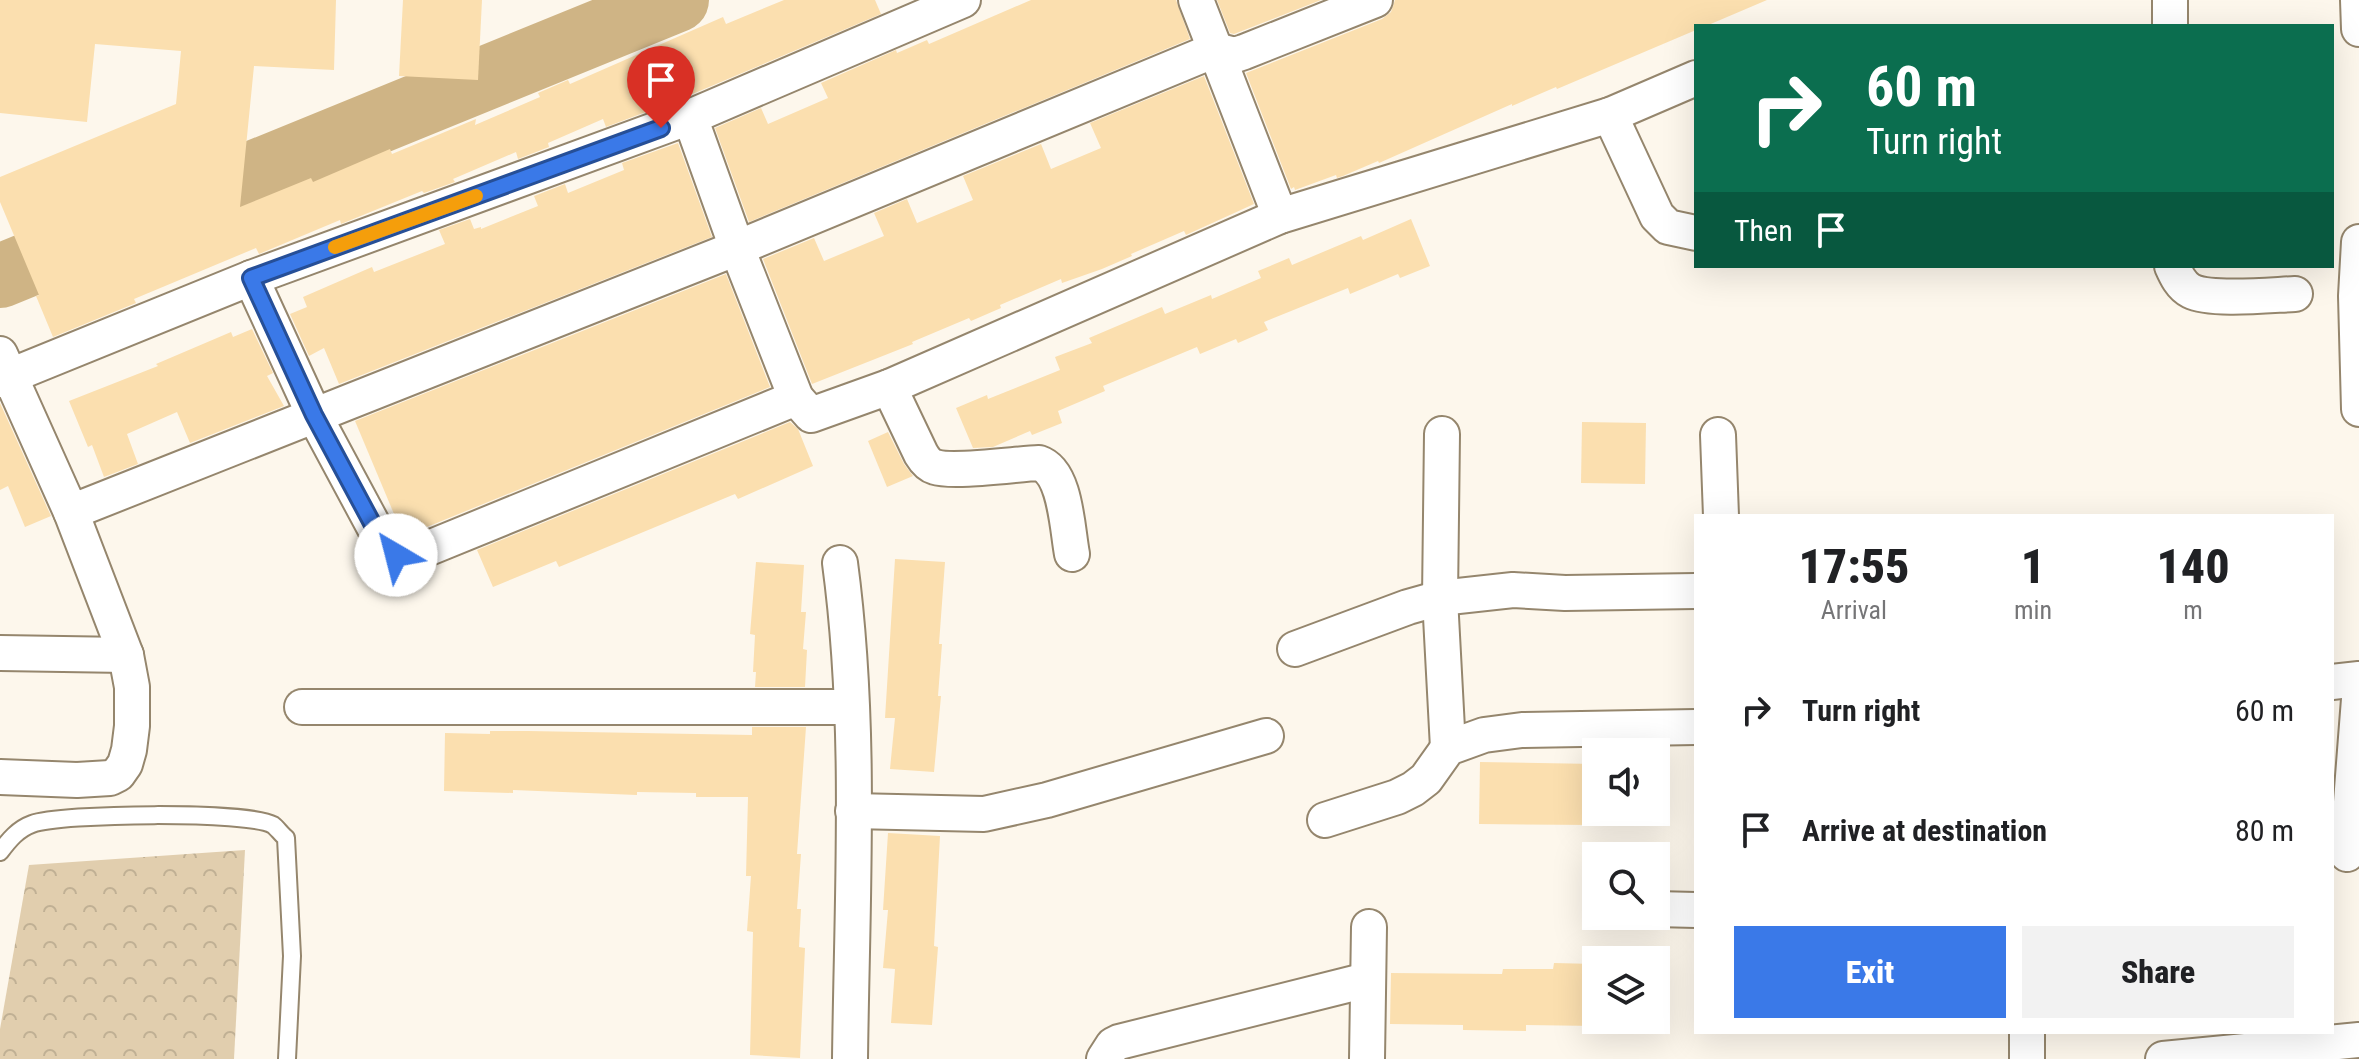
<!DOCTYPE html>
<html lang="en">
<head>
<meta charset="utf-8">
<style>
  body { margin:0; font-family:"Roboto Condensed",sans-serif; background:#f2f2f2; color:#202124; height:100vh; display:flex; flex-direction:column; font-size:30px; white-space:nowrap }
  * { box-sizing:border-box; margin:0 }
  p { font-size:26px; color:#757577 }
  .icon { flex:none; width:44px; height:44px; fill:none; stroke:currentColor; stroke-width:2; stroke-linecap:round; stroke-linejoin:round }
  .map { position:relative; flex:1; overflow:hidden }
  .sheet { position:absolute; left:1694px; top:514px; width:640px; height:520px; display:flex; flex-direction:column; background:#fff; border-radius:0px; box-shadow:0 8px 32px #0002 }
  .sheet>* { flex:none }
  .hud { position:absolute; left:1694px; top:24px; width:640px; height:244px; border-radius:0px; box-shadow:0 8px 32px #0002; background:#0b6e4f; color:#fff; overflow:hidden }
  .tools { position:absolute; left:1582px; top:738px; display:grid; gap:16px }
  .tools a { display:grid; place-items:center; width:88px; height:88px; border-radius:0px; background:#fff; box-shadow:0 8px 32px #0002; font-size:40px }
  .pin { position:absolute; display:grid; place-items:center; width:68px; height:68px; color:#fff; margin:-82px -34px; border-radius:50% 50% 50% 0; rotate:-45deg; box-shadow:0 0 8px #0007 }
  .pin .icon { rotate:45deg }
  .me { position:absolute; width:88px; margin:-44px; rotate:323deg; stroke-linejoin:round; filter:drop-shadow(0 0 6px #0008) }
  .turn { display:flex; align-items:center; gap:28px; height:168px; padding:0 40px; font-size:36px }
  .turn .icon { width:104px; height:104px; stroke-width:2.5 }
  .turn b { display:block; font-size:56px; line-height:68px }
  .then { display:flex; align-items:center; height:76px; padding:0 40px; background:#0003; gap:16px; font-size:30px }
  .eta { display:flex; justify-content:space-evenly; align-items:center; height:136px; text-align:center }
  .eta b { font-size:48px; font-weight:800; line-height:56px }
  .action { display:flex; gap:16px; margin-top:auto; padding:16px 40px }
  .action a { flex:1; height:92px; border-radius:0px; background:#3a79e8; color:#fff; font-size:32px; font-weight:800; line-height:92px; text-align:center }
  .action a+a { background:#f2f2f2; color:#202124 }
  ul { padding:0; list-style:none }
  li { display:flex; align-items:center; gap:24px; height:120px; padding:0 40px }
  li div { flex:1 }
  li b { display:block; font-size:30px }
  li em { font-style:normal }
  .map>svg:first-child { display:block }
</style>
</head>
<body>
<div class="map">
<svg width="2359" height="1059" viewBox="0 0 2359 1059">
  <defs>
    <pattern id="forest-crowns" width="20" height="18" patternUnits="userSpaceOnUse" patternTransform="scale(2)"><rect width="20" height="18" fill="#e1ceae"/><path d="M2 6a3 3 0 1 1 6 0M12 15a3 3 0 1 1 6 0" fill="none" stroke="#c0b094"/></pattern>
  </defs>
  <rect width="100%" height="100%" fill="#fdf7ec"/>
  <polygon fill="url(#forest-crowns)" points="245,850 234,1059 0,1059 0,1029 29,865"/>
  <g fill="none" stroke-linecap="round" stroke-linejoin="round">
    <polyline stroke="#cfb485" stroke-width="64" points="0,276 677,0"/>
  </g>
  <g fill="#fbdfaf">
    <polygon points="0,0 336,0 334,70 254,66 240,207 311,178 313,182 390,149 392,154 476,119 475,125 540,97 538,93 568,80 570,84 723,17 726,24 784,0 875,0 881,14 683,98 606,127 603,119 548,143 549,147 518,159 516,152 453,179 455,182 424,193 422,191 341,224 340,220 259,254 256,248 134,299 136,303 53,337 36,296 39,295 0,202 0,177 176,104 181,51 95,44 87,122 0,113"/>
    <polygon points="403,0 482,0 478,80 399,76"/>
    <polygon points="1031,0 1176,0 1190,39 749,222 715,128 761,108 768,124 828,98 821,83 896,50 897,53 927,40 929,44"/>
    <polygon points="1217,0 1321,0 1234,34 1230,33"/>
    <polygon points="1395,0 1767,0 1706,26 1696,26 1696,30 1557,89 1556,87 1512,106 1512,104 1379,163 1378,161 1343,176 1337,178 1336,175 1295,190 1294,187 1291,189 1246,73 1382,19 1391,12"/>
    <polygon points="1204,76 1254,204 1186,235 1184,231 1131,254 1132,256 1102,269 1062,283 1061,279 1000,305 1001,308 971,321 969,318 912,342 913,344 812,384 763,259 814,238 824,261 884,236 874,213 907,199 917,223 973,200 963,176 1041,144 1051,169 1101,148 1090,123"/>
    <polygon points="678,143 712,237 339,384 324,348 309,356 290,314 307,307 303,297 372,267 374,272 445,244 439,230 470,219 474,229 481,227 481,229 538,206 534,196 565,184 568,193 624,170 622,163"/>
    <polygon points="1411,219 1430,266 1400,278 1398,274 1350,294 1348,288 1264,322 1268,330 1238,343 1236,339 1200,354 1197,347 1103,386 1105,391 1058,411 1062,423 1032,435 1030,431 993,447 973,448 956,408 987,395 988,399 1060,370 1055,357 1092,343 1089,338 1162,307 1165,314 1211,295 1212,299 1261,278 1258,271 1289,258 1292,265 1361,236 1363,240"/>
    <polygon points="726,274 770,387 417,531 402,533 355,421"/>
    <polygon points="252,329 273,373 267,376 284,406 190,443 177,412 127,434 138,464 104,477 92,445 88,447 69,401 158,366 156,364 231,332 233,337"/>
    <polygon points="0,403 51,516 25,527 8,486 0,490"/>
    <polygon points="790,422 798,429 813,466 738,499 735,494 559,567 556,561 493,587 477,550"/>
    <polygon points="1582,422 1646,423 1645,484 1581,483"/>
    <polygon points="888,432 904,464 913,476 887,487 868,441"/>
    <polygon points="895,559 945,562 939,644 942,644 938,696 941,696 934,772 890,769 895,718 885,718"/>
    <polygon points="756,562 804,565 801,612 806,612 803,649 807,650 805,687 755,687 756,672 753,672 755,635 750,634"/>
    <polygon points="752,727 806,727 797,854 801,854 797,909 801,909 799,947 805,948 800,1058 750,1055 753,932 747,931 751,876 746,876 748,797 696,797 696,793 637,792 637,795 513,790 513,793 444,791 445,733 490,734 490,731 528,731 752,735"/>
    <polygon points="1480,762 1596,764 1596,825 1479,824"/>
    <polygon points="888,833 940,836 934,946 938,947 932,1025 891,1023 895,969 883,968 888,910 883,910"/>
    <polygon points="1554,963 1596,964 1596,1026 1526,1025 1526,1031 1463,1030 1463,1025 1390,1024 1391,973 1502,974 1503,969 1553,969"/>
  </g>
  <g fill="none" stroke-linecap="round" stroke-linejoin="round">
    <g stroke="#95866d" stroke-width="20">
      <path id="service" d="M 0,852 C 9,840 18,829 32,824 C 61,813 249,811 273,825 C 277,828 282,835 286,838 L 292,956 L 287,1059"/>
    </g>
    <g stroke="#95866d" stroke-width="38">
      <g id="minor">
        <polyline points="1196,0 1280,216"/>
        <polyline points="2358,0 2359,29"/>
        <polyline points="2170,26 2170,0"/>
        <polyline points="1610,115 1657,216 1668,227 1696,233"/>
        <polyline points="690,117 737,248 796,398 811,415 889,387 1280,216 1610,115 1696,78"/>
        <polyline points="2359,242 2356,296 2359,409"/>
        <path d="M 2172,266 C 2176,275 2181,286 2191,291 C 2211,301 2270,295 2295,294"/>
        <polyline points="251,278 314,415 379,536 387,547 396,555 411,554 424,550 796,398"/>
        <polyline points="0,354 71,512 737,248 1215,50 1235,55 1244,52 1375,0"/>
        <polyline points="0,380 251,278 690,117 963,0"/>
        <path d="M 889,387 L 921,454 C 924,459 928,465 935,467 C 954,473 1016,464 1039,463 C 1066,472 1067,528 1072,554"/>
        <polyline points="1442,434 1440,598 1448,748"/>
        <polyline points="1718,435 1721,516"/>
        <path d="M 840,563 C 862,726 852,894 850,1059"/>
        <polyline points="1295,649 1408,607 1440,598 1513,590 1565,593 1696,591"/>
        <polyline points="0,653 126,655"/>
        <polyline points="2332,682 2359,679"/>
        <polyline points="302,707 851,707"/>
        <polyline points="0,777 77,780 110,778 118,774 125,764 129,750 132,726 132,687 126,655 71,512"/>
        <polyline points="853,811 984,814 1047,800 1266,736"/>
        <polyline points="1325,820 1397,797 1413,789 1426,779 1448,748 1484,735 1522,730 1696,727"/>
        <polyline points="2347,854 2359,699"/>
        <polyline points="1656,909 1696,910"/>
        <polyline points="2027,1032 2027,1059"/>
        <polyline points="1104,1059 1113,1045 1119,1042 1367,980"/>
        <polyline points="1367,1059 1369,927"/>
        <polyline points="2163,1059 2359,1040"/>
      </g>
    </g>
    <use href="#service" stroke="#fff" stroke-width="16"/>
    <use href="#minor" stroke="#fff" stroke-width="34"/>
  </g>
  <g fill="none" stroke-linecap="round" stroke-linejoin="round">
    <g stroke="#264f97" stroke-width="20">
      <polyline id="route" points="396,555 387,547 379,536 314,415 251,278 661,128"/>
    </g>
    <use href="#route" stroke="#3a79e8" stroke-width="14"/>
    <polyline stroke="#f59e0b" stroke-width="14" points="335,247 476,196"/>
  </g>
</svg>
<div class="tools">
<a><svg class="icon" aria-label="sound" viewBox="0 0 24 24"><path d="M4 9h4l5-4v14l-5-4H4zM17 9q2 3 0 6"/></svg></a>
<a><svg class="icon" aria-label="search" viewBox="0 0 24 24"><circle cx="10" cy="10" r="6"/><path d="M15 15l6 6"/></svg></a>
<a><svg class="icon" aria-label="layers" viewBox="0 0 24 24"><path d="M12 4l9 5-9 5-9-5zM3 14l9 5 9-5"/></svg></a>
</div>
<div class="pin" style="left:661px;top:128px;background:#d93025"><svg class="icon" aria-label="arrive" viewBox="0 0 24 24"><path d="M6 21V4h12l-3 4 3 4H6"/></svg></div>
<svg class="me" style="left:396px;top:555px" viewBox="-20 -20 40 40"><circle r="19" fill="#fff"/><path d="M0-13L10 11 0 6-10 11z" fill="#3a79e8"/></svg>
<div class="hud">
<div class="turn"><svg class="icon" aria-label="right" viewBox="0 0 24 24"><path d="M7 20v-9h11M14 6l5 5-5 5"/></svg><div><b>60 m</b>Turn right</div></div>
<div class="then">Then<svg class="icon" aria-label="arrive" viewBox="0 0 24 24"><path d="M6 21V4h12l-3 4 3 4H6"/></svg></div>
</div>
<section class="sheet">
<div class="eta">
<div><b>17:55</b><p>Arrival</p></div>
<div><b>1</b><p>min</p></div>
<div><b>140</b><p>m</p></div>
</div>
<ul>
<li><svg class="icon" aria-label="right" viewBox="0 0 24 24"><path d="M7 20v-9h11M14 6l5 5-5 5"/></svg><div><b>Turn right</b></div><em>60 m</em></li>
<li><svg class="icon" aria-label="arrive" viewBox="0 0 24 24"><path d="M6 21V4h12l-3 4 3 4H6"/></svg><div><b>Arrive at destination</b></div><em>80 m</em></li>
</ul>
<div class="action"><a>Exit</a><a>Share</a></div>
</section>
</div>
</body>
</html>
